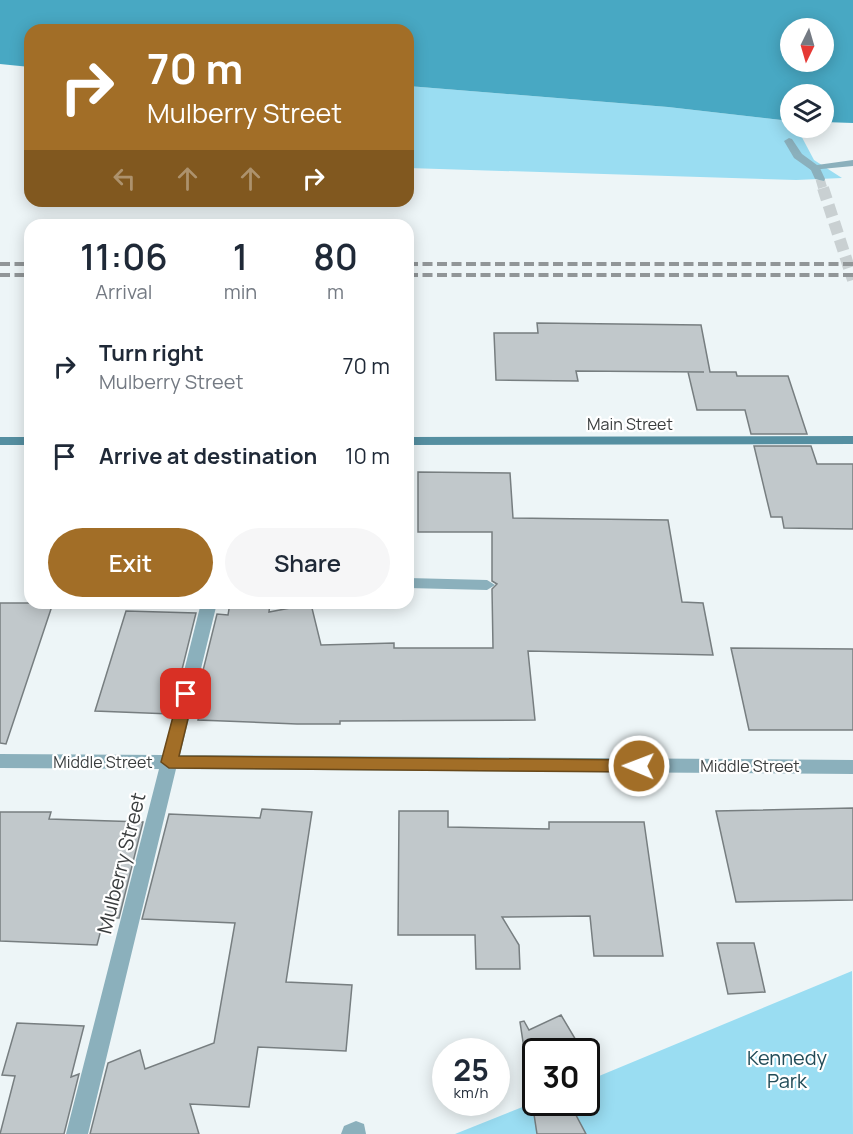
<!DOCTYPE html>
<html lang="en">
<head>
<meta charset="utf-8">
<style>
  body { margin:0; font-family:Manrope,sans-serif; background:#f6f6f7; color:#1f2937; height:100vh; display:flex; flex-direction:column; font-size:22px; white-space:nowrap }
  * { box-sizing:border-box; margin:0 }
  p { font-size:20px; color:#747a83 }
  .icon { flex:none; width:33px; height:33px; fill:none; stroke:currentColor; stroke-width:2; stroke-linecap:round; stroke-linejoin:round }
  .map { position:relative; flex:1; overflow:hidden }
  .drawer { position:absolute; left:24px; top:219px; width:390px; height:390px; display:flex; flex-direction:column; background:#fff; border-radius:18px; box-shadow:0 3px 15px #0003 }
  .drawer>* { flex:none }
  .top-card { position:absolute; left:24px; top:24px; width:390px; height:183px; border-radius:18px; box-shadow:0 3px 15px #0003; background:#a26e27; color:#fff; overflow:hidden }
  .needle { width:39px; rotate:185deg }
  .tools { position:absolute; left:780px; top:18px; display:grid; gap:12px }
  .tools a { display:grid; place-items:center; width:54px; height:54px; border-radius:50%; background:#fff; box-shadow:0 3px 15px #0003; font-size:30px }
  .speed { position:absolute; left:432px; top:1038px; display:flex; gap:12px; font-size:30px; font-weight:700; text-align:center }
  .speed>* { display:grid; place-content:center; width:78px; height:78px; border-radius:50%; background:#fff; box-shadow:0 3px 15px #0003; line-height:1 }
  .speed small { font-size:15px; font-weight:400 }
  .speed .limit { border:3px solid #111; border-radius:9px; background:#fff; color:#111 }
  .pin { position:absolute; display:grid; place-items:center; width:51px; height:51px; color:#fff; margin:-26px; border-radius:12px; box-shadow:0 3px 9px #0006 }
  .me { position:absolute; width:66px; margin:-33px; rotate:271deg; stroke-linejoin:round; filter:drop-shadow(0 0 4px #0008) }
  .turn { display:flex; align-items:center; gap:21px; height:126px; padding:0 24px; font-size:27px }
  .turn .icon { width:78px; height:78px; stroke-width:2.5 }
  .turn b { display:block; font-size:42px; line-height:51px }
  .lanes { display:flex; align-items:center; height:57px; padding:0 24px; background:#0003; justify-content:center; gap:30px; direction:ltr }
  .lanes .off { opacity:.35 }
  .eta { display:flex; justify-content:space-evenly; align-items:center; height:102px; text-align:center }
  .eta b { font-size:36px; font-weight:600; line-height:42px }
  .cta { display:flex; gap:12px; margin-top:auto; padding:12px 24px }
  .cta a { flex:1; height:69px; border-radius:36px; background:#a26e27; color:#fff; font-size:24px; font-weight:600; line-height:69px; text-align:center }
  .cta a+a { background:#f6f6f7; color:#1f2937 }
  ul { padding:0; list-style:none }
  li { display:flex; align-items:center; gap:18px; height:90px; padding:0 24px }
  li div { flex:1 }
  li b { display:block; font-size:22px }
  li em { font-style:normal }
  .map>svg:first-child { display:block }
</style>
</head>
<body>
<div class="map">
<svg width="853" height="1134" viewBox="0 0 853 1134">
  <rect width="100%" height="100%" fill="#edf5f7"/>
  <g fill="#9addf2">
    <polygon points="408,86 668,107 790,121 790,128 797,128 814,160 842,178 796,180 408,168"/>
    <polygon points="852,971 853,1134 455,1134 535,1102 586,1102 587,1081"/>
  </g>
  <path fill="#48a8c3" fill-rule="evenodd" d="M 0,0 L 853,0 L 853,123 L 824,122 L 824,94 L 790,94 L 790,121 L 668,107 L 408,86 L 408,30 L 30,30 L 30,67 L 0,64 ZM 790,28 L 824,28 L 824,62 L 790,62 Z"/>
  <g fill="#c1c8cb" stroke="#777e80" stroke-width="1.5">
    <polygon points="537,323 701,325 710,372 736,372 737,376 788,376 807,434 751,434 745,410 697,410 688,372 704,372 576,371 578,381 496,380 494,333 538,333"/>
    <polygon points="754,446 811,446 817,464 853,464 853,529 784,528 782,517 771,517"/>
    <polygon points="418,472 510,473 513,518 668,520 682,602 703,603 713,655 528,651 535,720 340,721 340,724 297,724 198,720 199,715 192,715 217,614 228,615 230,603 270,603 269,612 311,604 321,645 394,643 394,648 493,648 492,589 497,584 492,581 492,532 418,532"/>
    <polygon points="0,603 53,603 6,744 0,743"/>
    <polygon points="126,611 196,613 171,714 95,711"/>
    <polygon points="731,648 853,649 853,730 749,730"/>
    <polygon points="853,808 853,900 736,902 716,811"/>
    <polygon points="262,809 312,812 286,982 352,985 346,1051 258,1047 249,1107 190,1104 199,1134 90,1134 108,1063 140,1050 145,1069 214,1043 235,923 142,919 169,814 260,818"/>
    <polygon points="399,811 448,811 448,827 549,829 549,822 644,822 663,956 594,956 590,916 502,917 519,945 520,969 476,969 475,935 398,935"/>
    <polygon points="0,812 51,812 49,819 143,822 119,918 104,918 97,945 0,941"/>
    <polygon points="717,943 754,943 765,992 728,994"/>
    <polygon points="561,1015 583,1052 536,1052 536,1102 569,1102 586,1134 537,1134 520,1022 524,1021 529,1030"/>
    <polygon points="17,1023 84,1026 71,1077 79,1074 64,1134 0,1134 15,1076 2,1075"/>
  </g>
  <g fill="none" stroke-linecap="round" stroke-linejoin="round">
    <polyline stroke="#c9d0d2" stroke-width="9" stroke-dasharray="9 4.5" stroke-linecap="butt" points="820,179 823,189"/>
    <polyline stroke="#c9d0d2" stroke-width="12" stroke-dasharray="12 6" stroke-linecap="butt" points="823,188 853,280"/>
    <polygon fill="#8bb0bc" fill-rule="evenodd" points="789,138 792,139 802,154 817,165 853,160 853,166 811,170 794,158 784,141"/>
    <g fill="#8bb0bc" fill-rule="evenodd">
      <polygon points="815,165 819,166 825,179 824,181 815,179 810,168"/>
      <polygon points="408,578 487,580 495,585 487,590 408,588"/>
      <polygon points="201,603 217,603 180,755 853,760 853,774 176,769 88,1134 66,1134 159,769 0,768 0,754 163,755"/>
      <polygon points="356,1121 364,1124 366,1134 341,1134 344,1126"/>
    </g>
    <g fill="#558fa1" fill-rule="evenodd">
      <polygon points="853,436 853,444 408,445 408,437"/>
      <rect x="0" y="437" width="30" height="8"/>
    </g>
    <g stroke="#919698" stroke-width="4" stroke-dasharray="10 4.5" stroke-linecap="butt">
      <polyline points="0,264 30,264"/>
      <polyline points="408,264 853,264"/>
      <polyline points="0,275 30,275"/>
      <polyline points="408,275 853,275"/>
    </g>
  </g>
  <polygon fill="#a26e27" stroke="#694819" stroke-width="1.5" points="186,688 194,694 179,756 639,760 647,766 639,772 169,768 161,762 179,694"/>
  <g text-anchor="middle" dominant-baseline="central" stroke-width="4.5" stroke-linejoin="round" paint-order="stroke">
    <g font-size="16" fill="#3a3d3e" stroke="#fff">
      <text x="630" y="424">Main Street</text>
      <text x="103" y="762">Middle Street</text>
      <text x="750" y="766">Middle Street</text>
    </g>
    <g font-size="20" fill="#3a3d3e" stroke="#fff">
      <text transform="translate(121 863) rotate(-76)">Mulberry Street</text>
    </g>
    <g font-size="20" fill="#224c58" stroke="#fff">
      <text x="787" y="1057">Kennedy<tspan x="787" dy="23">Park</tspan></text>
    </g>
  </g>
</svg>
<div class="tools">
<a><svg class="needle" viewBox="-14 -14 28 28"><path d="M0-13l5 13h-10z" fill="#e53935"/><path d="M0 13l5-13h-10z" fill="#747a83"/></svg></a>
<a><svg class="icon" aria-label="layers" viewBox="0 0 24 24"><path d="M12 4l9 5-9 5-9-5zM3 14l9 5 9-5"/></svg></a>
</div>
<div class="speed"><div>25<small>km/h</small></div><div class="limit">30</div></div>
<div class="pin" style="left:186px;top:694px;background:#d93025"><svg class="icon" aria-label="arrive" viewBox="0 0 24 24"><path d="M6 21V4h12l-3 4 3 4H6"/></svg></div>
<svg class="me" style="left:639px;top:766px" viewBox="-20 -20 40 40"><circle r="17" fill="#a26e27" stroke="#fff" stroke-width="3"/><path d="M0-11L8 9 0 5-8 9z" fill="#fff"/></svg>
<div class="top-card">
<div class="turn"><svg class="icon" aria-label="right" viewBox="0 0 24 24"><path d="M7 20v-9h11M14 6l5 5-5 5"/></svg><div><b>70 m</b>Mulberry Street</div></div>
<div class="lanes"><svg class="icon off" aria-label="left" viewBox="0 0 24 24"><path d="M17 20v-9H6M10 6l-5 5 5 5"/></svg><svg class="icon off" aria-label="ahead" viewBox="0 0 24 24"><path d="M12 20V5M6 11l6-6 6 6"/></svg><svg class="icon off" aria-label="ahead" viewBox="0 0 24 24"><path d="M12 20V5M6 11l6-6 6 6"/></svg><svg class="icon" aria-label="right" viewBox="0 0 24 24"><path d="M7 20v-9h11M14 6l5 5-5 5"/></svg></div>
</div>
<section class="drawer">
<div class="eta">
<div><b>11:06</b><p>Arrival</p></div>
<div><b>1</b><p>min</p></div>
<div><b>80</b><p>m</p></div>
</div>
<ul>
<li><svg class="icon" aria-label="right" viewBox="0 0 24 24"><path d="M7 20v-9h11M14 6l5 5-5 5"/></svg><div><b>Turn right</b><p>Mulberry Street</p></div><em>70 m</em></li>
<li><svg class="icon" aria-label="arrive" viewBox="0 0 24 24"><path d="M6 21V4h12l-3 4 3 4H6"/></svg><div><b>Arrive at destination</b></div><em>10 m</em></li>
</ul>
<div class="cta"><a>Exit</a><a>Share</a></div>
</section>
</div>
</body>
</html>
